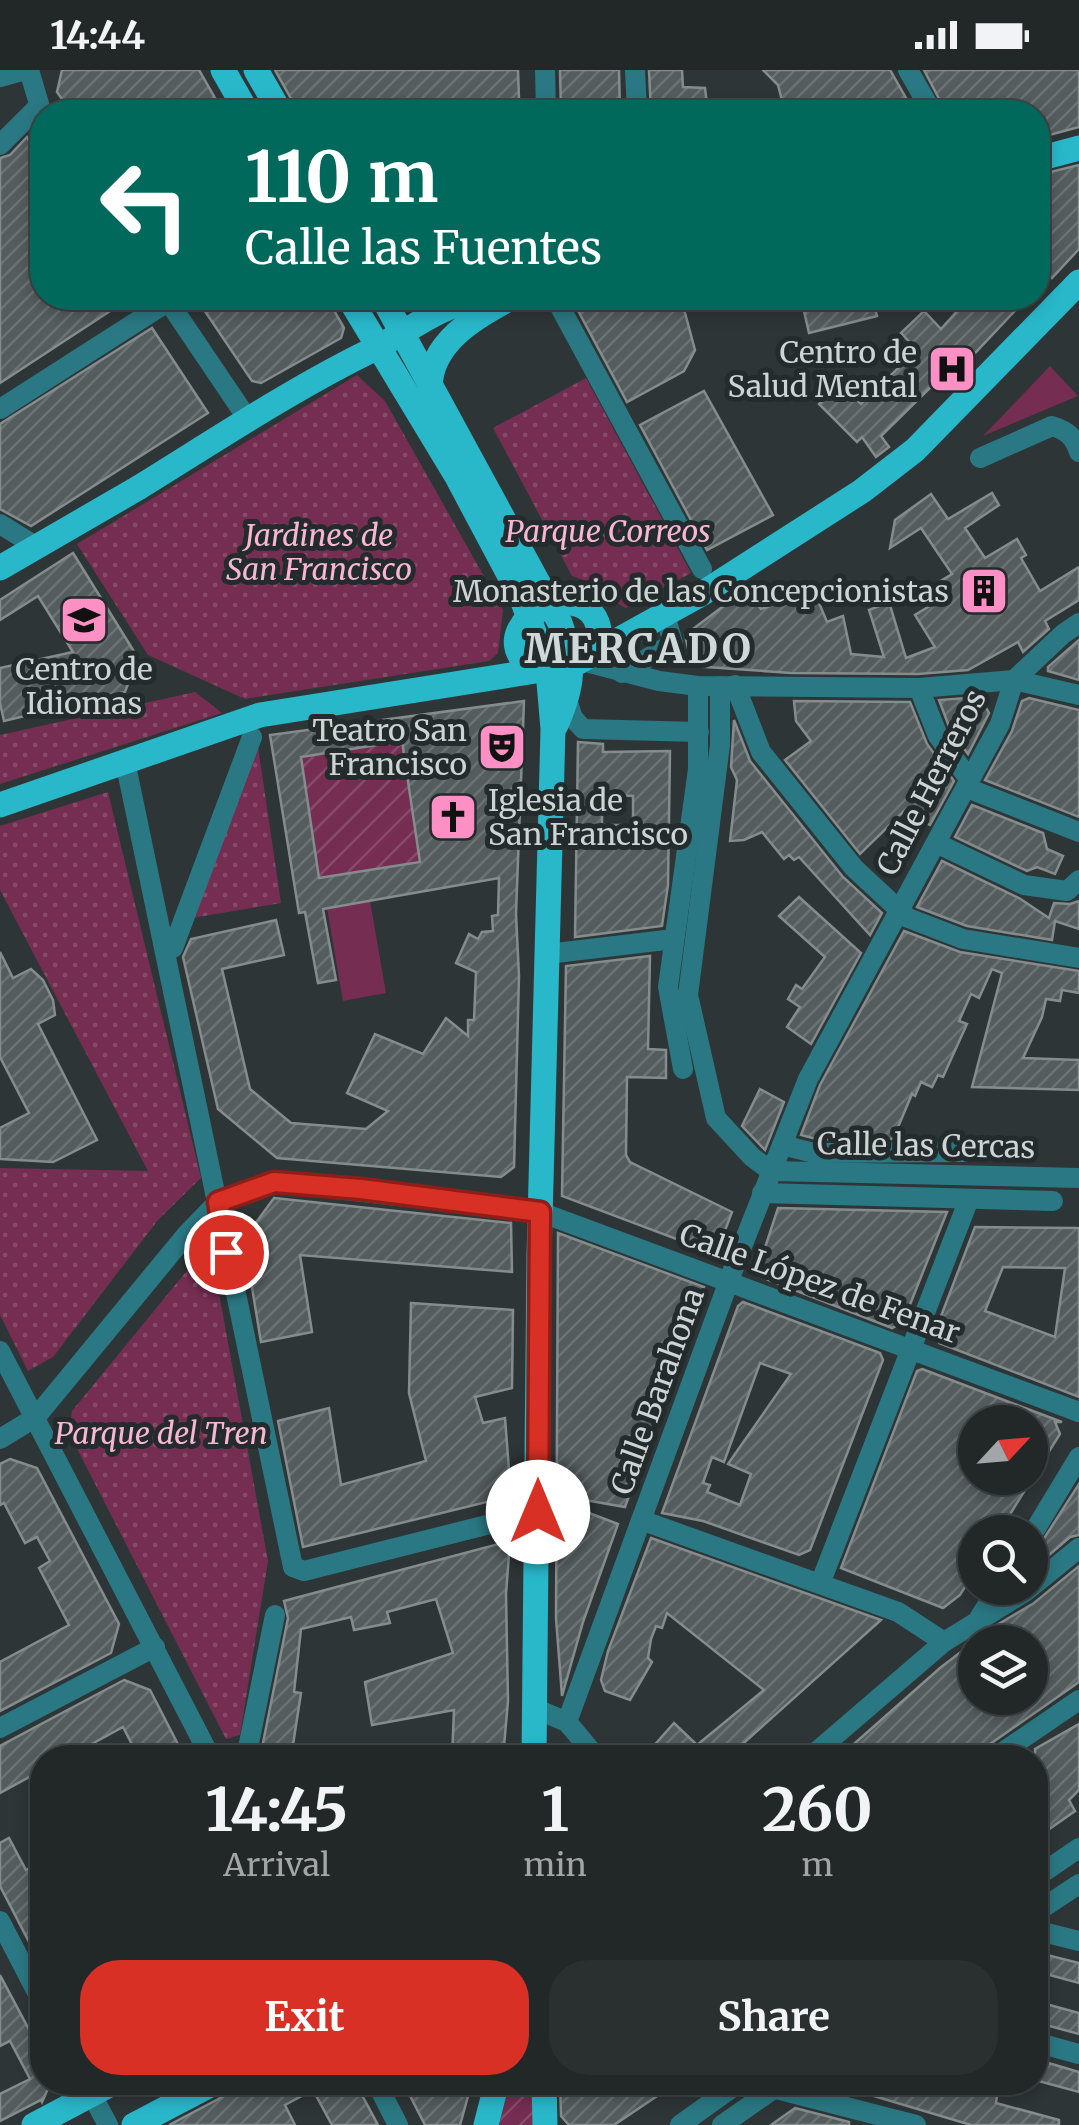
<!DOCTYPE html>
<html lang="en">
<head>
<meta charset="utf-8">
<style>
  body { margin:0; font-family:Merriweather,serif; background:#2a3030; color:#f1f3f6; height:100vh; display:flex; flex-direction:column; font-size:38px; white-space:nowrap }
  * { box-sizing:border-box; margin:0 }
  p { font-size:32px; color:#a2a6a8 }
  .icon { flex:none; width:55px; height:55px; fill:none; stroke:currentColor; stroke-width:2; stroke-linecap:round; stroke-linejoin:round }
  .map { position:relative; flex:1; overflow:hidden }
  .panel { position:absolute; left:30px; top:1675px; width:1018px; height:350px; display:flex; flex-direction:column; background:#222828; border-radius:40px; box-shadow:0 5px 15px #0003,0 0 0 2px #3f4445 }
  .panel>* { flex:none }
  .banner { position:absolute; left:30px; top:30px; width:1020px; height:210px; border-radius:40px; box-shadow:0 5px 15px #0003,0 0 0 2px #3f4445; background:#00695c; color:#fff; overflow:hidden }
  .needle { width:65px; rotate:64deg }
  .controls { position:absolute; left:958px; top:1335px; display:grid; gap:20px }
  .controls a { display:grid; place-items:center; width:90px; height:90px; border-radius:50%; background:#222828; box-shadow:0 5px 15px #0003,0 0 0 2px #3f4445; font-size:50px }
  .pin { position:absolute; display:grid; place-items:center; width:85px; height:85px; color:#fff; margin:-42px; border:5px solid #fff; border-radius:50%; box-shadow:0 2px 10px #0007 }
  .me { position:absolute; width:110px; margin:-55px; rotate:0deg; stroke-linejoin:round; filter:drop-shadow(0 0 8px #0008) }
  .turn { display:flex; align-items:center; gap:35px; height:210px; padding:0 50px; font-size:45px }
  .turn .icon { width:130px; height:130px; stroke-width:2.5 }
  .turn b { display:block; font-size:70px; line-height:85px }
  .eta { display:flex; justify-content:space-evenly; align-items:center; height:170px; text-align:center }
  .eta b { font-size:60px; font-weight:700; line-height:70px }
  .cta { display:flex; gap:20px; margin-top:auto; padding:20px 50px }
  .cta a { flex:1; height:115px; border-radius:40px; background:#d93025; color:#fff; font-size:40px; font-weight:700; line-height:115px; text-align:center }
  .cta a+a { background:#2a3030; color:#f1f3f6 }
  .status { display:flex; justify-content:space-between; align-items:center; height:70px; padding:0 50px; background:#222828; direction:ltr }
  .status svg { height:28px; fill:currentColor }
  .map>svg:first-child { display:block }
</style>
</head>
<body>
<div class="status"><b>14:44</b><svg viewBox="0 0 49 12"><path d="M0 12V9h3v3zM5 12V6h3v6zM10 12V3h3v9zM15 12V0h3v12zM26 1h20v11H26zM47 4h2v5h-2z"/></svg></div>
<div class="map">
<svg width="1079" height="2055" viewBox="0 0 1079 2055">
  <defs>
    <pattern id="park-dots" width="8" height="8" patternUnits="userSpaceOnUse" patternTransform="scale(2.5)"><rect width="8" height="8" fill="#752e52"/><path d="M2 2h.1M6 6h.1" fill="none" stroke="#874b6a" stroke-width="1.8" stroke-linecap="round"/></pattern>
    <pattern id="garden-furrows" width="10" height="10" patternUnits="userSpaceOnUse" patternTransform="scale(2.5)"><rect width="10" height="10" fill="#752e52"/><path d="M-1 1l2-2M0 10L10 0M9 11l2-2" fill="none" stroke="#874b6a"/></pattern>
    <pattern id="building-hatch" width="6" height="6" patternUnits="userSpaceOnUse" patternTransform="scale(2.5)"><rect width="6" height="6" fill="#545c5d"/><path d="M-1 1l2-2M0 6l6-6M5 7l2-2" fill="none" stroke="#6b7273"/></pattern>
  </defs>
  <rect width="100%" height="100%" fill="#2e3536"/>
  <g fill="#752e52">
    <polygon points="1050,296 1078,326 983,366"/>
    <polygon points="370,831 386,923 343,931 327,838"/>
  </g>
  <g fill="url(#park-dots)">
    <polygon points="357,305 385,331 503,540 498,583 489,591 245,629 148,585 77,474"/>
    <path d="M 586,308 L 691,503 L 626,538 C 616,534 614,528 605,522 C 595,514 584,510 572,506 L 493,358 Z"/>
    <polygon points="195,622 222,643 0,714 0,665"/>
    <polygon points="258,677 281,833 192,848"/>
    <polygon points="108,722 201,1108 158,1150 53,1287 28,1301 0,1245 0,1098 148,1101 0,820 0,756"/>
    <polygon points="194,1192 214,1196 268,1491 240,1665 226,1669 69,1363 72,1341"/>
  </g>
  <g fill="url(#garden-furrows)">
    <polygon points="402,671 420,792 319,808 301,687"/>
    <polygon points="510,2013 533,2013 534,2055 499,2055"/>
  </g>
  <g fill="url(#building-hatch)" stroke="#848c8e" stroke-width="2.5" fill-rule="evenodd">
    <polygon points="62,0 199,0 223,42 71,42 57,22"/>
    <polygon points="275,0 518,0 519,29 294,34"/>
    <polygon points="560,0 619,0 620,42 561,42"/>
    <polygon points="649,0 682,0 683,17 705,18 708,42 651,42"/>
    <polygon points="763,0 890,0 914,42 785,42 778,15"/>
    <polygon points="924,0 1079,0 1079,57 1038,68 1038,42 946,42"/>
    <polygon points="27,67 42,94 42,228 130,228 0,313 0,88 10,85"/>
    <polygon points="1079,95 1079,179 1052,208 1038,186 1038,105"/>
    <polygon points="196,228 327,228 344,258 341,268 261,313 252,311"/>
    <polygon points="584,228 681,228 695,280 684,301 627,332 574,233"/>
    <polygon points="801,228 872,228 877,246 809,263"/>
    <polygon points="969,228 1027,228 976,282 945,310 942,306 881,366 889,377 876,387 862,367 857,372 819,334 841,313 861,334 917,280 901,263 924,241 941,259"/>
    <polygon points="152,258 208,343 31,456 0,439 0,354"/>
    <polygon points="704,321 773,445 707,480 640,355"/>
    <polygon points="992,423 999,435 965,458 985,488 1017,469 1026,485 1021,488 1040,521 1079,497 1079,530 1045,551 1049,559 1023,582 1018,572 968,600 918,604 791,603 692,596 685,565 746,519 761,539 814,521 827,552 843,546 851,584 884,587 869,540 889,532 906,588 935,577 915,545 946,526 939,512 952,504 921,458 890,478 895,450 931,424 948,449"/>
    <polygon points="73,483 138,588 125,622 4,651 0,633 0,598 73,582 38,526 0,550 0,530"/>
    <polygon points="1079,570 1079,610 1048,601 1048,597"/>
    <polygon points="980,627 989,643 968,684 950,659 939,630"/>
    <polygon points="1029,628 1079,640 1079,747 985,710 1012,661 1022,631"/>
    <path d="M 524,631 L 516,844 L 519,906 L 514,1097 L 501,1107 L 277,1088 L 218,1039 L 183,887 L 191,869 L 276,850 L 284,885 L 222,899 L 250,1019 L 291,1053 L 366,1059 L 388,1041 L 347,1023 L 375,964 L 423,984 L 446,948 L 468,966 L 468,950 L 474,950 L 476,902 L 456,893 L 469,864 L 478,869 L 482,862 L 493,861 L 492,846 L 498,845 L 499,808 L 323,839 L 336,910 L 318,913 L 305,842 L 299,843 L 270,665 ZM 402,671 L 420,792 L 319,808 L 301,687 Z"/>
    <polygon points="794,631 910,632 927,674 954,711 930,755 921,751 920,753 906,739 860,784 785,690 811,671 796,651"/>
    <polygon points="734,650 750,691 843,807 882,843 870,865 799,787 794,790 789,785 784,789 762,762 744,770 730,771 737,710 731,697"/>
    <path d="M 578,672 L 603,674 L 603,682 L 670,681 L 668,815 L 662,856 L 575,867 ZM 602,724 L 633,726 L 633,755 L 602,755 Z"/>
    <polygon points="972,735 1043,763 1047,779 1063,786 1055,804 1037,797 1027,801 955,767"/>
    <polygon points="942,791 1019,828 1049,848 1054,833 1070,834 1079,831 1079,859 1055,851 1052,870 967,856 917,837"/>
    <polygon points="799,827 861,883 811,974 787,957 800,937 788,929 796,915 802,919 825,887 779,846"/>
    <polygon points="904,861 960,882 1079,901 1079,923 1062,920 1060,931 1046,929 1042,947 1023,988 1079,990 1079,1020 972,1017 1002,903 992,899 979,928 971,924 959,951 967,954 943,1007 938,1005 932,1017 921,1012 915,1026 912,1024 893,1069 816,1069 801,1065 820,1015"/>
    <polygon points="0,882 13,908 31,899 43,910 53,930 55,945 38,954 97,1070 53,1092 0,1089 0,1058 29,1043 0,987"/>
    <polygon points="650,886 648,979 666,980 666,1008 627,1007 626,1085 630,1092 732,1142 716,1184 562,1126 566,896"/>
    <polygon points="760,1019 784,1032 765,1080 742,1056"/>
    <polygon points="274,1128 511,1153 512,1202 300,1185 312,1262 261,1272 244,1169"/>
    <polygon points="778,1138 947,1142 903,1252 892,1258 756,1205"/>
    <path d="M 975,1157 L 1079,1158 L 1079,1327 L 939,1273 L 935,1262 ZM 1003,1197 L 1065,1198 L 1055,1267 L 985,1241 Z"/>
    <polygon points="558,1163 704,1217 625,1437 579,1429 576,1438 618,1454 583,1552 562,1626 556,1548"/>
    <path d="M 743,1232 L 880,1283 L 883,1290 L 810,1480 L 799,1485 L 703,1451 L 662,1443 L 738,1236 ZM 760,1293 L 791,1304 L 728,1394 L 751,1404 L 740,1435 L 707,1422 L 710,1415 L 703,1413 L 712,1387 L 724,1392 Z"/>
    <polygon points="411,1233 513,1240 512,1318 475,1327 483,1353 505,1348 511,1426 303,1477 278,1351 329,1338 341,1415 426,1391 409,1323"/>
    <path d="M 922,1299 L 1062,1352 L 1055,1352 L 1060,1364 L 999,1462 L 975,1462 L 975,1501 L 960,1525 L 943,1538 L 841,1498 L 917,1301 ZM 975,1352 L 1030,1352 L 1030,1408 L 975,1408 Z"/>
    <polygon points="10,1389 37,1398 119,1554 111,1583 0,1641 0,1592 69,1555 39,1498 50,1491 37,1467 25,1473 4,1433 0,1435 0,1394"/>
    <polygon points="1079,1414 1079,1465 1070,1467 1042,1491 1034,1484"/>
    <polygon points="651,1468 881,1550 727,1688 643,1688 674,1653 697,1675 764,1620 667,1543 662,1558 656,1556 651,1569 648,1588 652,1592 630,1630 605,1621 601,1610 608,1581"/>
    <polygon points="510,1471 506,1524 508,1631 503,1688 452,1688 454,1640 372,1655 365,1612 453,1583 436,1529 387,1542 390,1553 354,1560 351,1547 301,1559 294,1622 301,1623 291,1688 260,1688 288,1548 284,1531"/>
    <path d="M 1079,1496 L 1079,1612 L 970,1688 L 838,1688 L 940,1598 L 992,1558 L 1034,1533 ZM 975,1572 L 1030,1572 L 1030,1628 L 975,1628 Z"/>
    <polygon points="124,1610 150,1620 185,1688 139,1688 123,1657 66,1688 42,1688 42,1700 0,1723 0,1676"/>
    <polygon points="1079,1654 1079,1720 1069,1730 1075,1741 1035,1769 1035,1679"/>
    <polygon points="9,1768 26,1800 37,1794 42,1805 42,1897 0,1816 0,1773"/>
    <polygon points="1035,1882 1079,1893 1079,1913 1035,1901"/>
    <polygon points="0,1905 42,1984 42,2012 51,2012 42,2032 41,2030 0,2051 0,2024 30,2009 10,1971 0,1976"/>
    <polygon points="1035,1931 1079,1943 1079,1964 1035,1952"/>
    <polygon points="1035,1989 1079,2002 1079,2022 1035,2010"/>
    <polygon points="242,2012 355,2012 378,2055 332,2055 313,2020 285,2035 295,2055 169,2055 224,2026"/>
    <polygon points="403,2012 472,2012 460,2055 425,2055"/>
    <polygon points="560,2012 678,2012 614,2055 569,2055 561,2046"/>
    <polygon points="841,2012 950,2012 997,2026 996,2033 1059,2050 1059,2055 971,2055 840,2016"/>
    <polygon points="795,2038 849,2052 849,2055 771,2055"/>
  </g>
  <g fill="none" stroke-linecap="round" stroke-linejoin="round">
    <g stroke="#2a7883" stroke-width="20">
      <polyline points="29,0 42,44"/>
      <polyline points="545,0 546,42"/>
      <polyline points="635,0 637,42"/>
      <polyline points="908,0 932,42"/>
      <polyline points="0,7 25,0"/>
      <polyline points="0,75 38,37"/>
      <polyline points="166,228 247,348"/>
      <polyline points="560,237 702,499"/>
      <polyline points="0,339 169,231"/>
      <path d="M 980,388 L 1052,356 C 1068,361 1074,367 1079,382"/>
      <polyline points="0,454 37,477"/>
      <polyline points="582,591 659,611 698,616 919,618 1014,610 1079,625"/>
      <polyline points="622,603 673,573 665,545"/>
      <polyline points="735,615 761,682 854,798 908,848 963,869 1079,888"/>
      <polyline points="720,616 720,675 688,925 716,1048 752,1087 771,1101"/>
      <polyline points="919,618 938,666 969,709"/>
      <polyline points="567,630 573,648 583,659 699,662"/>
      <polyline points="125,691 293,1497 304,1501 538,1442"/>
      <polyline points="967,718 1079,762"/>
      <polyline points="936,773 1024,815 1067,821 1079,810"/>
      <polyline points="173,878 252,667"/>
      <polyline points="547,884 674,869"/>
      <polyline points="683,999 668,917 698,699 698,616"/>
      <polyline points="782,1075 814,1083 967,1082"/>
      <polyline points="771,1101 1079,1108"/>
      <polyline points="762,1123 1053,1131"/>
      <polyline points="0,1281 211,1688"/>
      <polyline points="0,1369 36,1347 186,1165 218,1132 274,1112 540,1142 1079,1342"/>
      <polyline points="641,1450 898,1542 944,1572"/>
      <polyline points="1030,1468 1079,1387"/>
      <polyline points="820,1514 969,1129"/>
      <polyline points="979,1548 998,1518"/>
      <polyline points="534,1638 567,1652 597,1688"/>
      <polyline points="567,1652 734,1197 808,1009 1000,654 1014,610 1063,564 1079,553"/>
      <polyline points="0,1658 155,1577"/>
      <polyline points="246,1688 275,1545"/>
      <polyline points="809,1688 944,1572 1025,1522 1079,1478"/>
      <polyline points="994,1688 1079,1630"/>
      <polyline points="1035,1808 1079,1778"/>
      <polyline points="1035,1843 1079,1814"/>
      <polyline points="0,1851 42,1932"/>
      <polyline points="1035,1860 1079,1871"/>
      <polyline points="1035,1972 1079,1984"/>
      <polyline points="85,2012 108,2055"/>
      <polyline points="376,2012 398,2055"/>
      <polyline points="749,2012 916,2055"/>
      <polyline points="680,2055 740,2012"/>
      <polyline points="722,2055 782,2013"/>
    </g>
    <g stroke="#29b7ca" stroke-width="25">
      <polyline points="223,0 247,42"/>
      <polyline points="256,0 280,42"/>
      <polyline points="1038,89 1079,78"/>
      <polyline points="349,228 456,405 522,529 548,601 553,659 539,1187 534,1688"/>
      <path d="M 383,228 L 560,553 C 575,595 574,614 556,655"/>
      <path d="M 430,320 C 429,273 475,247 511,228"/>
      <path d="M 0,498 C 46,471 92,445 138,418 C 216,370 292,319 374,279 C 411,260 440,234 483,228"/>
      <path d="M 548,601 C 537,600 528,597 521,587 C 497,549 573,511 595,548 C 602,561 600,573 594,585"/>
      <polyline points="0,735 260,645 573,595 703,523 862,421 915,380 1079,212"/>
      <polyline points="544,2012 545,2055"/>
      <polyline points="34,2055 115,2012"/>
      <polyline points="134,2055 216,2012"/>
      <polyline points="486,2055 497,2012"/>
    </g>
  </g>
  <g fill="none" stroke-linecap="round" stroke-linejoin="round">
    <g stroke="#8d1f18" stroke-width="25">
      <polyline id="route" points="226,1182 218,1132 274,1112 361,1119 540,1142 538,1442"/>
    </g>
    <use href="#route" stroke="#d93025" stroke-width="18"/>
  </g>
  <defs>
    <g id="hospital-square" transform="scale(2.5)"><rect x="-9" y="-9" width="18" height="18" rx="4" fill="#fc8fc3" stroke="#242b2c"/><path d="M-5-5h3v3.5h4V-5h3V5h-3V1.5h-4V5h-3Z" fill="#111"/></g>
    <g id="building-square" transform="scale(2.5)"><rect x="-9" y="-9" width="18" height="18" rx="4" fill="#fc8fc3" stroke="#242b2c"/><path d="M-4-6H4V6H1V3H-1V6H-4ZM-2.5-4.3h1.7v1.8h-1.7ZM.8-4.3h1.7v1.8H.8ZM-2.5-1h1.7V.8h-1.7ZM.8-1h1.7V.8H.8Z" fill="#111"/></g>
    <g id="university-square" transform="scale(2.5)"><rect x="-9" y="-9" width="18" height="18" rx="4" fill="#fc8fc3" stroke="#242b2c"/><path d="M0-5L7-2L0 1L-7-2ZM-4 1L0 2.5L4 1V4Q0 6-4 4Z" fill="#111"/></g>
    <g id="theatre-square" transform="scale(2.5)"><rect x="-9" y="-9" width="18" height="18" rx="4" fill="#fc8fc3" stroke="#242b2c"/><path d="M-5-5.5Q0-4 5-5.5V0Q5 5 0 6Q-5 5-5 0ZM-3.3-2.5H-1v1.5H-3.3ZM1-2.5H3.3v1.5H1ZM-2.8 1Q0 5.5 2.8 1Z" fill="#111"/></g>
    <g id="church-square" transform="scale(2.5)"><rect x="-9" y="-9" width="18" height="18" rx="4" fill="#fc8fc3" stroke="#242b2c"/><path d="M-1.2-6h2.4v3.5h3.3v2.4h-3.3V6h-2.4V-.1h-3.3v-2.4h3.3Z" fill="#111"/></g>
  </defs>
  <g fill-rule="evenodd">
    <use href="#hospital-square" x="952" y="299"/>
    <use href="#building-square" x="984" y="521"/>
    <use href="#university-square" x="84" y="550"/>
    <use href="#theatre-square" x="502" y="677"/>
    <use href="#church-square" x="453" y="747"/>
  </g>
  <g text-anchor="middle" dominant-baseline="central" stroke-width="10" stroke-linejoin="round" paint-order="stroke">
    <g font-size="30" fill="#ced3d3" stroke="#242b2c" text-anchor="end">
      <text x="917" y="282">Centro de<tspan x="917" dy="34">Salud Mental</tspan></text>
      <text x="949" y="521">Monasterio de las Concepcionistas</text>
      <text x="84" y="599" text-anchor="middle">Centro de<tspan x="84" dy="34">Idiomas</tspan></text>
      <text x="467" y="660">Teatro San<tspan x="467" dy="34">Francisco</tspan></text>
      <text x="488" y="730" text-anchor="start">Iglesia de<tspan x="488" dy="34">San Francisco</tspan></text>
    </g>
    <g font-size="30" font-style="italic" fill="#f7b6d2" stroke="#242b2c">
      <text x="608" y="461">Parque Correos</text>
      <text x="319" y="465">Jardines de<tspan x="319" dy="34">San Francisco</tspan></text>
      <text x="161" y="1363">Parque del Tren</text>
    </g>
    <g font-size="30" fill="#ced3d3" stroke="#242b2c">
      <text transform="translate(931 712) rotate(-63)">Calle Herreros</text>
      <text transform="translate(926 1075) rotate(1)">Calle las Cercas</text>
      <text transform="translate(820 1213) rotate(20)">Calle López de Fenar</text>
      <text transform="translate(657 1321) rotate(-70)">Calle Barahona</text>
    </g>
    <g font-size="40" font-weight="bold" letter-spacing="2.5" fill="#d0d9da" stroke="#242b2c">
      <text x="639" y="579">MERCADO</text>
    </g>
  </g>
</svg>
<div class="controls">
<a><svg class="needle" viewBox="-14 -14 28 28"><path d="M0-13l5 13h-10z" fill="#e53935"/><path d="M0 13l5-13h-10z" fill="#a2a6a8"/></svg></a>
<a><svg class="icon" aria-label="search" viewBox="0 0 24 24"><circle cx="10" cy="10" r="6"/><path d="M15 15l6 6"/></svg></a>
<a><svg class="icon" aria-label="layers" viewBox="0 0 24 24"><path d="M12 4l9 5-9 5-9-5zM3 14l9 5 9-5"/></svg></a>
</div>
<div class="pin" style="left:226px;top:1182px;background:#d93025"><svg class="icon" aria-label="arrive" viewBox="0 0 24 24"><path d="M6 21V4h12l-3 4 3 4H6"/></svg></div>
<svg class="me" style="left:538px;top:1442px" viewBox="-20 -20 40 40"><circle r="19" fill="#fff"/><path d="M0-13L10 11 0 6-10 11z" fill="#d93025"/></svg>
<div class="banner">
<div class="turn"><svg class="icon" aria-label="left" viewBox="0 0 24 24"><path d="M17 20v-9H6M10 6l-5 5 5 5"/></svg><div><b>110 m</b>Calle las Fuentes</div></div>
</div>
<section class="panel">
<div class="eta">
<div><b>14:45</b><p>Arrival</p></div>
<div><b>1</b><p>min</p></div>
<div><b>260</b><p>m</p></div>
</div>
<div class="cta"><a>Exit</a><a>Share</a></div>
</section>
</div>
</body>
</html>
